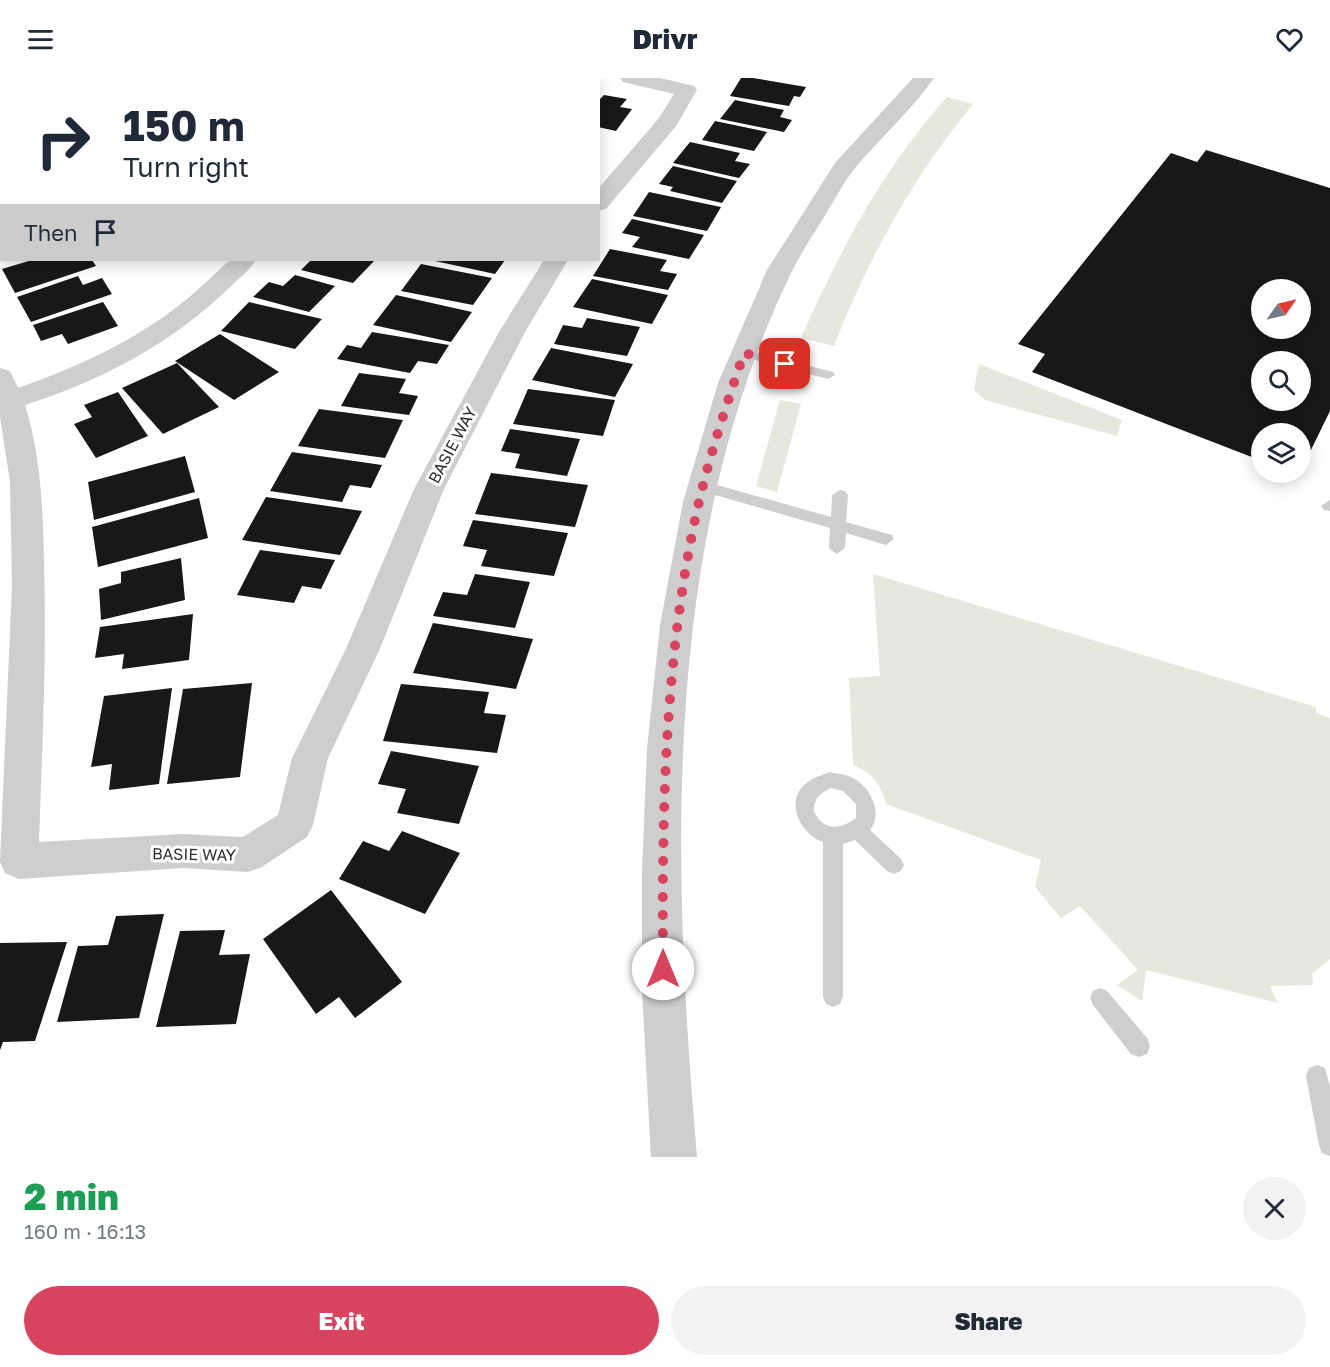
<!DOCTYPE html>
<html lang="en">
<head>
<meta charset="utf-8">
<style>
  body { margin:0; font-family:"Golos Text",sans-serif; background:#f2f2f3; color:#1f2937; height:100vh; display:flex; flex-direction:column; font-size:22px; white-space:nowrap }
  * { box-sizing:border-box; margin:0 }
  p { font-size:20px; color:#747a83 }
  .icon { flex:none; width:33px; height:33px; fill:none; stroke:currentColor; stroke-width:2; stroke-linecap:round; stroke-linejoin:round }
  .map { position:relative; height:1079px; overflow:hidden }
  .panel { display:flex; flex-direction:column; background:#fff; flex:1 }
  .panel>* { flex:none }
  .hud { position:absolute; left:0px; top:0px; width:600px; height:183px; box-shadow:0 3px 15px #0003; background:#fff; color:#1f2937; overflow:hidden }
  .needle { width:39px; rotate:56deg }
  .fabs { position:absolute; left:1251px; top:201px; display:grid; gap:12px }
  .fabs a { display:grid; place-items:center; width:60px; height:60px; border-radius:50%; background:#fff; box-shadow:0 3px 15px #0003; font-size:30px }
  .pin { position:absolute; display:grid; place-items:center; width:51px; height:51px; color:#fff; margin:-26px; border-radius:12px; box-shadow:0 3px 9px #0006 }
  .me { position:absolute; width:66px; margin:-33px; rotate:0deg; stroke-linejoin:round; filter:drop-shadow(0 0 4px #0008) }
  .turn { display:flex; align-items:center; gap:21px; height:126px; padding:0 24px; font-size:27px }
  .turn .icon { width:78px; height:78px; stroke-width:2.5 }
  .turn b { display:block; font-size:42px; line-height:51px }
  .then { display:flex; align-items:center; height:57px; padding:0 24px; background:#0003; gap:12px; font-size:22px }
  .round { display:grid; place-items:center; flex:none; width:63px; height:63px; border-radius:32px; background:#f2f2f3 }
  .head { display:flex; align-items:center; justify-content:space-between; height:102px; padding:0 24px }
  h1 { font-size:36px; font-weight:800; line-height:45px; color:#1e9e55 }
  .button { display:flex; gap:12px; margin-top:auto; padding:12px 24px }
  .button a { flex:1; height:69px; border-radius:36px; background:#d8435e; color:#fff; font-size:24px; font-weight:800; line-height:69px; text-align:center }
  .button a+a { background:#f2f2f3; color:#1f2937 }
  header { display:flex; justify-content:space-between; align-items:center; height:78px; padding:0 24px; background:#fff; font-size:27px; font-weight:800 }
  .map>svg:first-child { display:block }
</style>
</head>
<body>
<header><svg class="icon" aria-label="menu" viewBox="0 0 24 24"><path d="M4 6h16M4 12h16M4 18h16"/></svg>Drivr<svg class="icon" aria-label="heart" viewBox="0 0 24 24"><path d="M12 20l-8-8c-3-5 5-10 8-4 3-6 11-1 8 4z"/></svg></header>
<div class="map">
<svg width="1330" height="1079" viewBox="0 0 1330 1079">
  <rect width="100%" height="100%" fill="#fff"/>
  <g fill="#e5e9dd">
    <path d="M 947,19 L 973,26 C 913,99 868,180 834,268 L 801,260 C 841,170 881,94 947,19 Z"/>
    <polygon points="979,286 1122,342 1117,358 985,322 974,312"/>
    <polygon points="780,322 801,326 777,414 756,408"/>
    <path d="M 873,496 L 1316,629 L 1316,635 L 1330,640 L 1330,881 L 1312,896 L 1313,907 L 1270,908 L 1278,925 L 1146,892 L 1142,923 L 1117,907 L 1138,892 L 1080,828 L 1061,840 L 1035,809 L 1041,782 L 886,726 C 881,706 872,694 853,687 L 849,600 L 880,598 Z"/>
  </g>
  <g fill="#181818" fill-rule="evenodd">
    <polygon points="741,0 753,0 806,9 800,19 794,18 789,28 730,18"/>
    <polygon points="604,17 627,21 620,29 632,31 616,53 598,49 598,23"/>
    <polygon points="735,22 784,32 780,39 792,42 784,54 720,41"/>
    <polygon points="715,43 767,54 754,73 702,62"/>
    <polygon points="690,64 740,75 735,83 750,86 739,100 673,85"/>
    <path d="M 1206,72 L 1330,110 L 1330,333 L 1308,378 L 1300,375 L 1300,356 L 1262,356 L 1262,383 L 1032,294 L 1045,276 L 1018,266 L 1171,75 L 1197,84 ZM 1262,212 L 1300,212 L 1300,250 L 1262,250 ZM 1262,284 L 1300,284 L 1300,322 L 1262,322 Z"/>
    <polygon points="673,88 737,103 722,125 670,113 673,109 659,106"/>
    <polygon points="649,114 721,129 707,153 633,138"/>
    <polygon points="632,141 704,157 689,181 632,169 640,159 622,155"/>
    <polygon points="610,171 667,182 660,193 677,196 668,212 593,198"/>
    <polygon points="32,182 92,182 96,188 15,215 2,191"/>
    <polygon points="311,182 375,182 353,205 301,192"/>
    <polygon points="436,182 505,182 495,196 435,183"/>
    <polygon points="421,186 492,200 473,227 401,213"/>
    <polygon points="295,197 335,208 309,234 253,219 269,204 283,208"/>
    <polygon points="78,198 83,207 102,200 112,216 31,244 17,219"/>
    <polygon points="592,201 668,217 652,246 573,229"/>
    <polygon points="396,217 472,234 451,264 373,247"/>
    <polygon points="103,224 118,248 68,266 62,256 41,263 33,247"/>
    <polygon points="249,224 322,241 295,271 221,253"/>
    <polygon points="587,240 640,249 627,278 554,266 563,247 582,250"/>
    <polygon points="372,254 449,267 437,286 418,283 410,295 337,281 347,267 361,270"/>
    <polygon points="220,256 279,294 234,322 175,283"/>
    <polygon points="551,270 633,286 615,319 532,302"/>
    <polygon points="177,285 219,329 163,356 122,310"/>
    <polygon points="359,295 406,301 399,315 418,318 409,337 341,328"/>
    <polygon points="528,311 615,322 603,358 513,346"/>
    <polygon points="118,314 148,358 96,380 74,346 92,339 84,327"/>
    <polygon points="319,331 403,342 385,380 298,368"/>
    <polygon points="510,351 580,361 567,398 515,390 520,376 501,373"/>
    <polygon points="292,374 382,387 371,410 350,407 342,424 270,413"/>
    <polygon points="185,378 195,414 94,442 88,404"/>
    <polygon points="491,395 588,407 575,449 475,436"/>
    <polygon points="266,419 362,433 340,477 242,462"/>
    <polygon points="199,420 208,460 98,489 92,449"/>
    <polygon points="473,442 568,455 554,498 481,488 487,472 463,468"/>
    <polygon points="260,472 335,482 321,511 302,508 294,525 237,517"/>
    <polygon points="181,480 185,522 101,542 99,511 121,505 121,494"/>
    <polygon points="475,496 530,504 515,550 433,538 443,514 467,517"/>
    <polygon points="193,536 189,582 122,591 124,576 95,580 100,549"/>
    <polygon points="433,545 533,561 516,611 413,595"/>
    <polygon points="252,605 240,699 167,706 183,611"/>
    <polygon points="401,606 489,614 484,635 506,637 497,675 383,663"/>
    <polygon points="172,610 159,706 109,712 112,686 91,689 104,618"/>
    <polygon points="391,673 479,688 459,746 397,735 406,711 378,706"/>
    <polygon points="402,753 460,775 425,836 339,801 363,763 389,773"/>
    <polygon points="331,812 402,904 355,940 339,919 316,936 263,861"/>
    <polygon points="164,836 139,940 57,944 78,868 108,867 116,838"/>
    <polygon points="225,852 219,877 250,876 236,946 156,949 180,853"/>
    <polygon points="67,864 35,963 3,964 0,972 0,865"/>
  </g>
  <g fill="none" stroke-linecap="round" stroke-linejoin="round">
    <g fill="#cecece" fill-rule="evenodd">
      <polygon points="744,271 833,294 835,297 828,301 739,278 737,275"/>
      <polygon points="703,403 831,439 832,417 840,412 845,413 848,417 846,444 892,457 894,461 886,467 846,455 845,470 837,476 829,470 830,450 698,412 696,408 698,404"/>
      <polygon points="1330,422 1330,433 1324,432 1321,428"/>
      <path d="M 830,694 C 837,696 846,696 853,700 C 870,709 884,735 870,752 L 901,781 L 904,787 L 901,793 L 894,796 L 887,793 L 855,762 L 843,766 L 843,919 L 840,926 L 833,929 L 826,926 L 823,919 L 823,764 C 800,756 783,721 808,704 C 814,699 823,697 830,694 ZM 831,710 L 843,713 L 856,726 L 856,740 C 840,752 824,753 814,734 C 814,720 819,716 831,710 Z"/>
      <polygon points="1100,910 1107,913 1147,960 1150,968 1147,976 1139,979 1131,976 1093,927 1090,920 1093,913"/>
      <polygon points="1317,987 1325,990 1330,1009 1330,1078 1322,1075 1319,1067 1306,998 1309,990"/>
    </g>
    <g fill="#cecece" fill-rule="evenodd">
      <polygon points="138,0 159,0 137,2"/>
      <polygon points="620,0 660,0 694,8 697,12 676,48 606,131 598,133 598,111 659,40 674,16 623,4"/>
      <polygon points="2,78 2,92 0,93 0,79"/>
      <path d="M 230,182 L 256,182 C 250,192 239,200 231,208 C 173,265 101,303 25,327 C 41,378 43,432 44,485 C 47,578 42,671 39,764 L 183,756 L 243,759 L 278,737 L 292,680 L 345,573 L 414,411 L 499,254 L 544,182 L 568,182 L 525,254 L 444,411 L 379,573 L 328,680 L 313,747 L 307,759 L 262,789 L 248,794 L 183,790 L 19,801 L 5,795 L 0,784 L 12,508 L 10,404 L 0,338 L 0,290 L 10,293 L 18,310 C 77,289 133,264 182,225 C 199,212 214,196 230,182 Z"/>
    </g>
    <path fill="#cecece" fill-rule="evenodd" d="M 913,0 L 934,0 C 911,33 880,60 855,90 C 843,105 834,123 824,139 C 813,157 801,175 792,193 C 660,464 672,787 697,1079 L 651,1079 L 642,912 L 642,794 L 647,671 L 660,547 L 683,424 L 718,305 L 767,192 L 835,85 Z"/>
  </g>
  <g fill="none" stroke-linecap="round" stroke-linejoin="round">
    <path stroke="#d8435e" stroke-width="10" stroke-dasharray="0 18" d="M 663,891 C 662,735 664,580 698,428 C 710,376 727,325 744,275 L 785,286"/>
  </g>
  <g text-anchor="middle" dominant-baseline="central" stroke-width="6" stroke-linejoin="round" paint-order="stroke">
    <g font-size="16" fill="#313131" stroke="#fff">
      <text transform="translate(452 367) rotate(-62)">BASIE WAY</text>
      <text transform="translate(194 776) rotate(1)">BASIE WAY</text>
    </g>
  </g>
</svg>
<div class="fabs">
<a><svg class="needle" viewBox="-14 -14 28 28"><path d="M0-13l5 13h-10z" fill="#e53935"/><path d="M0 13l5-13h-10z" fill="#747a83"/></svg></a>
<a><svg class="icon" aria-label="search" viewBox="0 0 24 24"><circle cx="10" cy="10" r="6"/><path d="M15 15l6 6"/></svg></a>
<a><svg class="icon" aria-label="layers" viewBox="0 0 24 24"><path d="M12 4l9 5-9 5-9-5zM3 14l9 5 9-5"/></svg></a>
</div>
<div class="pin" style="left:785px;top:286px;background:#d93025"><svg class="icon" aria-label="arrive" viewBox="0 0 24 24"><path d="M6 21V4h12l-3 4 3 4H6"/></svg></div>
<svg class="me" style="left:663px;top:891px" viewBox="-20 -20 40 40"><circle r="19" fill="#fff"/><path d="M0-13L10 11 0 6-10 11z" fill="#d8435e"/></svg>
<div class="hud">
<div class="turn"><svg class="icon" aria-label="right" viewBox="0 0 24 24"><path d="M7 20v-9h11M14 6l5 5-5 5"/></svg><div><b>150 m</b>Turn right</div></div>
<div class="then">Then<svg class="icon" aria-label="arrive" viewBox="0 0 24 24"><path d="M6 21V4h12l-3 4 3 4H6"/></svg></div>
</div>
</div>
<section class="panel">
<div class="head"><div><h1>2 min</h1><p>160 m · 16:13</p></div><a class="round"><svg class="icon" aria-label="close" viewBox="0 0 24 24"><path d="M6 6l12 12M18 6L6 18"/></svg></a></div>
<div class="button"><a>Exit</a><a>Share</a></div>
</section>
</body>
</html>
